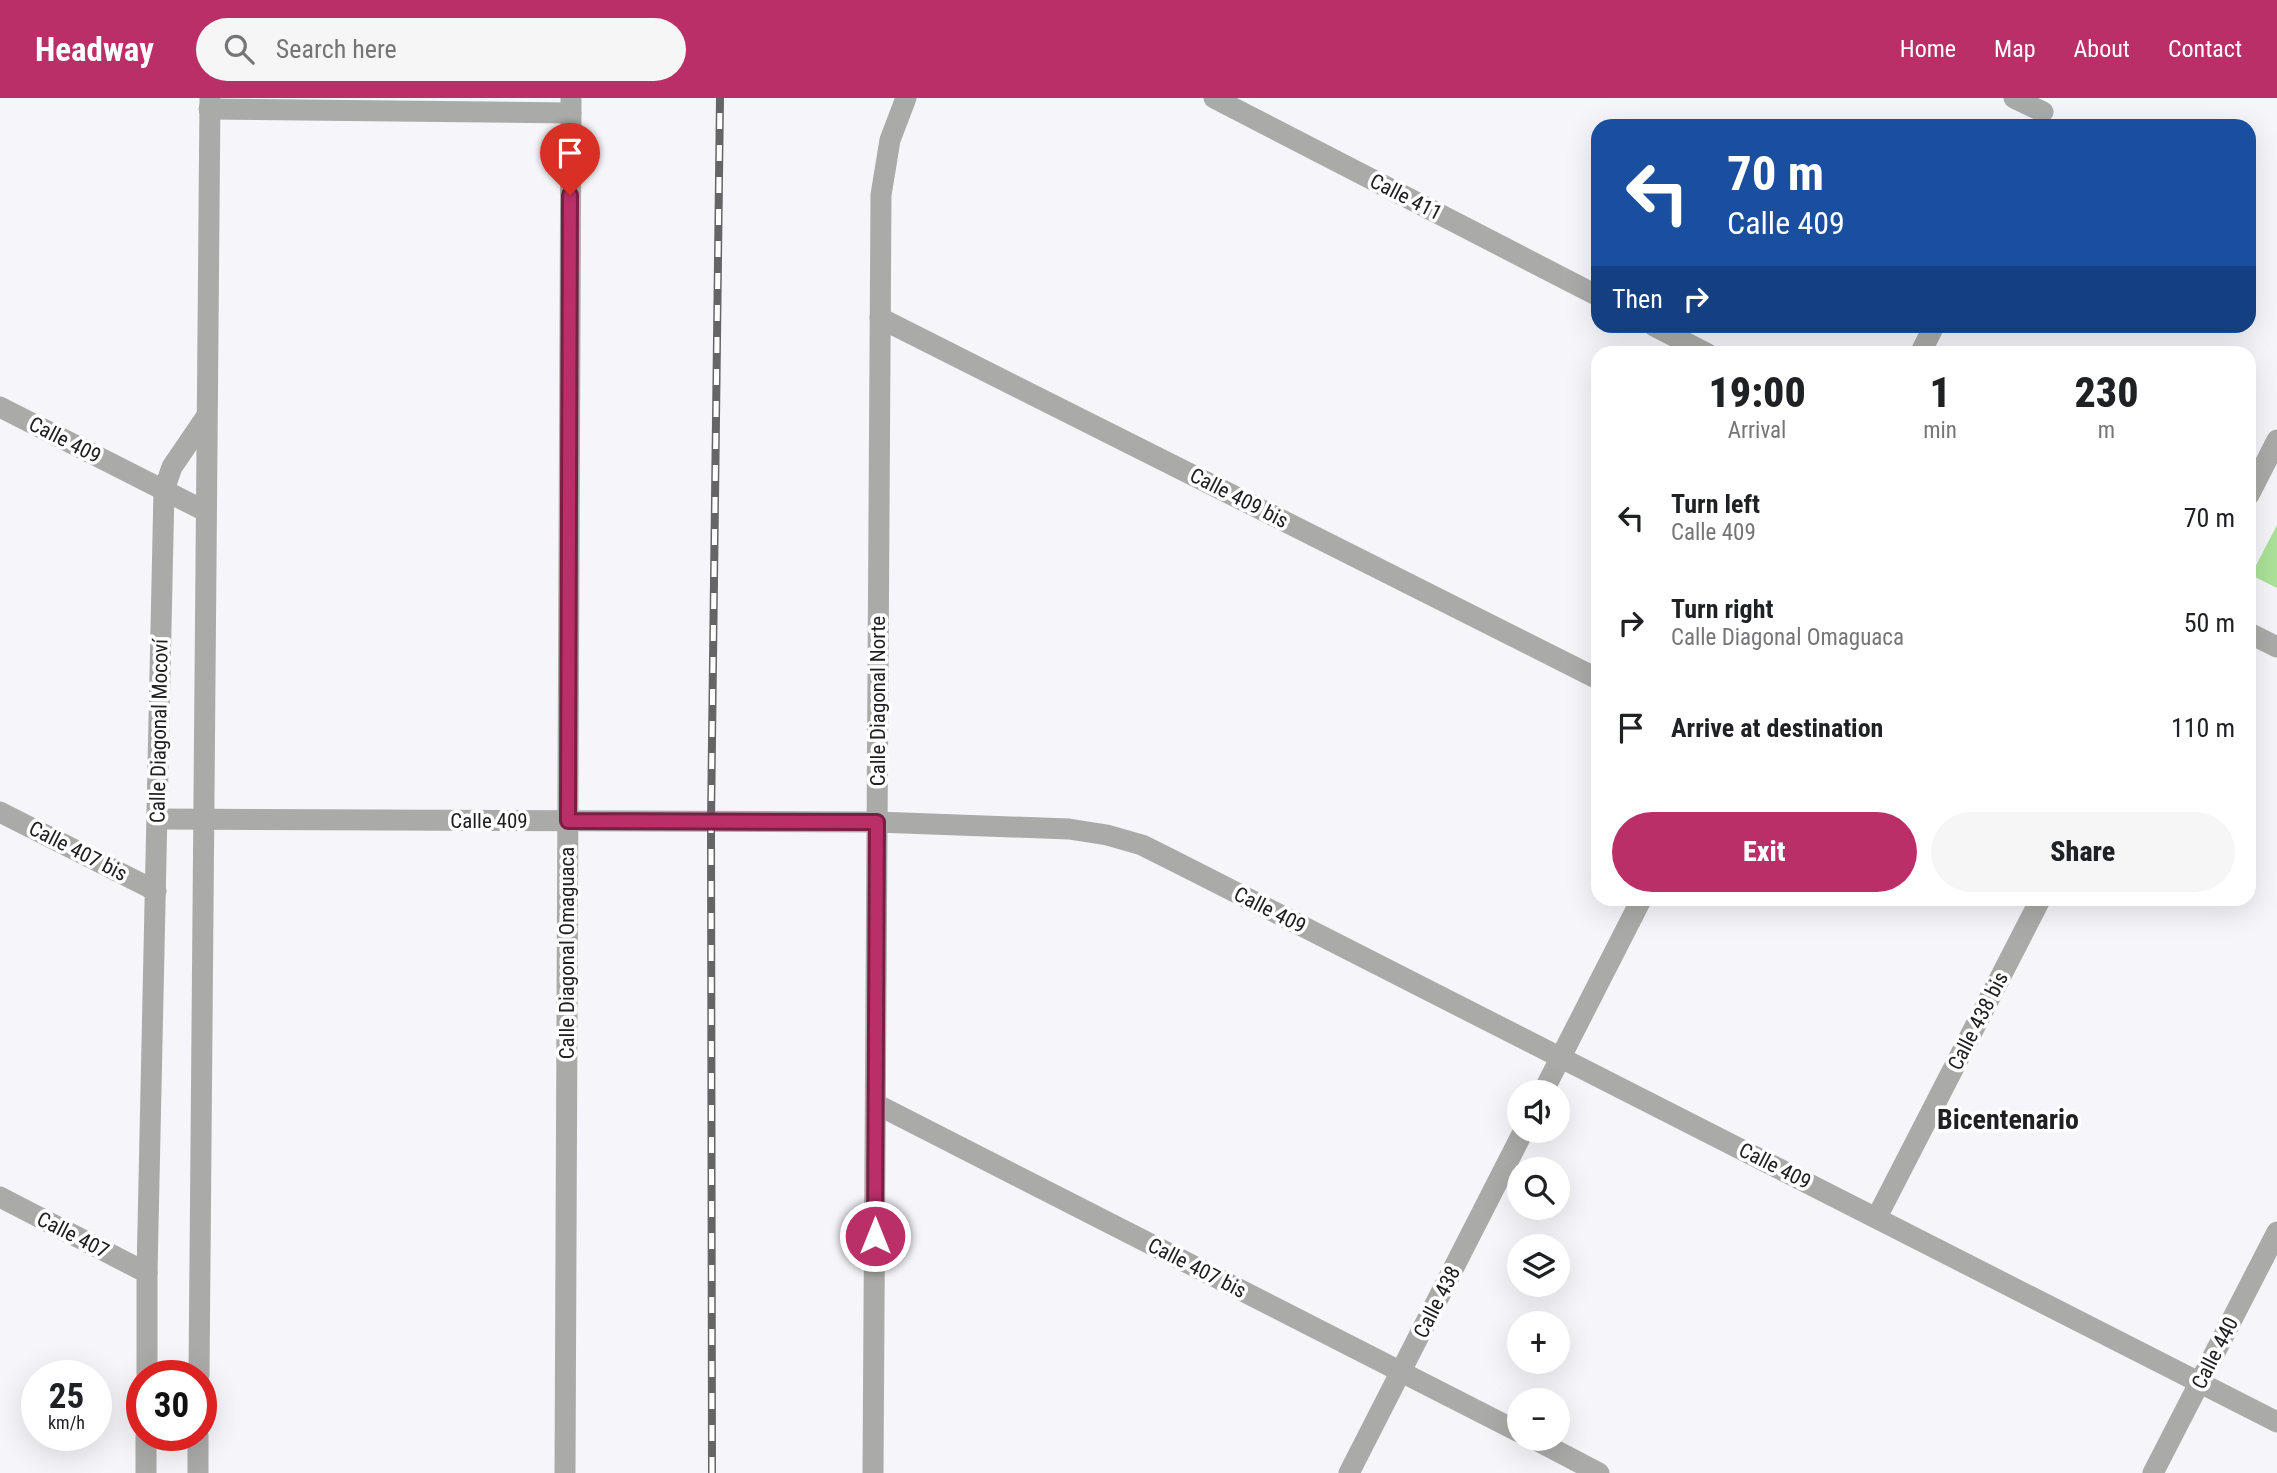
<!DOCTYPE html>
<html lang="en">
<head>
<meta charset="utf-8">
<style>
  body { margin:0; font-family:"Roboto Condensed",sans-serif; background:#f6f6f6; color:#202124; height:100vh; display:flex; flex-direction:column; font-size:26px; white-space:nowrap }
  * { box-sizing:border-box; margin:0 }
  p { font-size:23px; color:#757577 }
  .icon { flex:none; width:38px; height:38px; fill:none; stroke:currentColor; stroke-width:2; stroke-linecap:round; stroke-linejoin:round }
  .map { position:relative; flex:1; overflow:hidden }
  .sheet { position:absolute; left:1591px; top:248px; width:665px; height:560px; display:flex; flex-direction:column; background:#fff; border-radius:21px; box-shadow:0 7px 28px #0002 }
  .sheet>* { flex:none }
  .top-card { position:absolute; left:1591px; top:21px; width:665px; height:214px; border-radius:21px; box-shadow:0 7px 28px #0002; background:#1a4fa0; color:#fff; overflow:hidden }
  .buttons { position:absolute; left:1507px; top:982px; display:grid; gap:14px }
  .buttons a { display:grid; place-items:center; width:63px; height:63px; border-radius:50%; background:#fff; box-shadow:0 7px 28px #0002; font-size:35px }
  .speed { position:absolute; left:21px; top:1262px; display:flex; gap:14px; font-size:35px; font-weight:700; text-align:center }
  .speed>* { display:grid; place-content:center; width:91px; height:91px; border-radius:50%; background:#fff; box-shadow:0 7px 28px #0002; line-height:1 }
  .speed small { font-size:18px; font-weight:400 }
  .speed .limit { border:10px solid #d22; background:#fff; color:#111 }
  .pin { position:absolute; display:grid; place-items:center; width:60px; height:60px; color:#fff; margin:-72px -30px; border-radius:50% 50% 50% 0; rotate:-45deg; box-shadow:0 0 7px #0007 }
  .pin .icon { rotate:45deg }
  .me { position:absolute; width:77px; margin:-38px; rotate:0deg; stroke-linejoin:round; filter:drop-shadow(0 0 5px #0008) }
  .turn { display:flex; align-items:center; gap:24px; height:147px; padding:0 21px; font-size:32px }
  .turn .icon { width:91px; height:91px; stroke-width:2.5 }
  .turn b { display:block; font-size:49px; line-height:60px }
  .then { display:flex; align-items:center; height:66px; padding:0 21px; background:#0003; gap:14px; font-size:26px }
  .eta { display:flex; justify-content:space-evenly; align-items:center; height:119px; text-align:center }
  .eta b { font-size:42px; font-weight:800; line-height:49px }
  .action { display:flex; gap:14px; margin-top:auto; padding:14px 21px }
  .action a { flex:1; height:80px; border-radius:42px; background:#ba2f68; color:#fff; font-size:28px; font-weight:800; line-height:80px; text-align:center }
  .action a+a { background:#f6f6f6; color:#202124 }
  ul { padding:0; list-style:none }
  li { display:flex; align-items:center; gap:21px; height:105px; padding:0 21px }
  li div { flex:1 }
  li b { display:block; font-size:26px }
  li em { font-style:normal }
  header { display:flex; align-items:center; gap:42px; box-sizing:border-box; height:98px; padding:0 35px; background:#ba2f68; color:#fff }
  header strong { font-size:33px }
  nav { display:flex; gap:38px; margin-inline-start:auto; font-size:24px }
  .search { width:490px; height:63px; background:#f6f6f6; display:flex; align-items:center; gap:18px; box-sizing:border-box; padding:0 24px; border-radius:38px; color:#757577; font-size:26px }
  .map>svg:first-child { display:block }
</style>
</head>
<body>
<header>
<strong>Headway</strong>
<div class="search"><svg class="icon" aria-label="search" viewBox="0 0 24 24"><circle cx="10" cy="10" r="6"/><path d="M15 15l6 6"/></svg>Search here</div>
<nav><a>Home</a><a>Map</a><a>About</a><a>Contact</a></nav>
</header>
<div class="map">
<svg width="2277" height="1375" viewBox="0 0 2277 1375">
  <rect width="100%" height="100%" fill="#f6f6fa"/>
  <polygon fill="#ace299" points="2277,427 2277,490 2251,477"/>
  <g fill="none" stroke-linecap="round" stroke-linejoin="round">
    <g stroke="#aaaaa8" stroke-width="21">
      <polyline points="1214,0 1598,198"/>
      <polyline points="2014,0 2043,14"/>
      <polyline points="209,11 571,15"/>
      <polyline points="880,220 1598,581"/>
      <polyline points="1654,228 1708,256"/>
      <polyline points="1920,256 1934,228"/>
      <polyline points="0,309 205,413"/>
      <polyline points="2249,397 2277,342"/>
      <polyline points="2249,535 2277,549"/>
      <polyline points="0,714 156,793"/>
      <polyline points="157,721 877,724 1069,731 1107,737 1142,747 1174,763 2277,1324"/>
      <polyline points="1543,994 1641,802"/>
      <polyline points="876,1006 1519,1334"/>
      <polyline points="0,1099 147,1175"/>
      <polyline points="1877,1119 2040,802"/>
      <polyline points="147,1278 147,1175 164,392 172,369 206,319"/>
      <polyline points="199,1278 210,0"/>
      <polyline points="1532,1340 1599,1375"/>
      <polyline points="146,1375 146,1337"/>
      <polyline points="198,1375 198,1337"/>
      <polyline points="565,1375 571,0"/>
      <polyline points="873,1375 881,97 890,42 906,0"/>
      <polyline points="1349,1375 1524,1032"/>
      <polyline points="2153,1375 2277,1134"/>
    </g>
    <g stroke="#656567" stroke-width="8">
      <polyline id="rail" points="712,1375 711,723 720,0"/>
    </g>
    <use href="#rail" stroke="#fff" stroke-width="5" stroke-dasharray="16" stroke-linecap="butt"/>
  </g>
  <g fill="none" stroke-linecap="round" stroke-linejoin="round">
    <g stroke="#791f44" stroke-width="18">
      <polyline id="route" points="570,97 568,723 877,724 875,1138"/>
    </g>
    <use href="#route" stroke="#ba2f68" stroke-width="12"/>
  </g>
  <g text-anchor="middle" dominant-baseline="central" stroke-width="7" stroke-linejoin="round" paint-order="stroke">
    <g font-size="21" fill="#202022" stroke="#fff">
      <text transform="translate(1406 99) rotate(27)">Calle 411</text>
      <text transform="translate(65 342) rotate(27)">Calle 409</text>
      <text transform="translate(1239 400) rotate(27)">Calle 409 bis</text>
      <text transform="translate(878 603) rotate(-90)">Calle Diagonal Norte</text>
      <text transform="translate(159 633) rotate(-89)">Calle Diagonal Mocoví</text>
      <text x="489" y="723">Calle 409</text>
      <text transform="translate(78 753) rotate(27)">Calle 407 bis</text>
      <text transform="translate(1270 812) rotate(27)">Calle 409</text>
      <text transform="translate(567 855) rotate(-90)">Calle Diagonal Omaguaca</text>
      <text transform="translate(1978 923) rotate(-63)">Calle 438 bis</text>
      <text transform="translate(1775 1068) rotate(27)">Calle 409</text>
      <text transform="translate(73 1137) rotate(27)">Calle 407</text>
      <text transform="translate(1197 1170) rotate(27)">Calle 407 bis</text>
      <text transform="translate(1437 1204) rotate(-63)">Calle 438</text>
      <text transform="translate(2215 1255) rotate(-63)">Calle 440</text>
    </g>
    <g font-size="28" font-weight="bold" fill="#202022" stroke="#fff">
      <text x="2008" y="1021">Bicentenario</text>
    </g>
  </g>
</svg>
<div class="buttons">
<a><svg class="icon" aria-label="sound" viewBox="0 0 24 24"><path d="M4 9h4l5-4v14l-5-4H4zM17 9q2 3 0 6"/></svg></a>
<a><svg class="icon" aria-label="search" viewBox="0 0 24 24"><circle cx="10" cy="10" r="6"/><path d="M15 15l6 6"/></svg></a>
<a><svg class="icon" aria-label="layers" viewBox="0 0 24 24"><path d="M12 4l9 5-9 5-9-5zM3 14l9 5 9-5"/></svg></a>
<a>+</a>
<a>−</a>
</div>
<div class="speed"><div>25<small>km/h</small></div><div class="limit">30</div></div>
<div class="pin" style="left:570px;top:97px;background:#d93025"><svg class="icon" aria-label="arrive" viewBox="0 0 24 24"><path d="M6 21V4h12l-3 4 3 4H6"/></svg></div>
<svg class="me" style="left:875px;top:1138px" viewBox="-20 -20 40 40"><circle r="17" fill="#ba2f68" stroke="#fff" stroke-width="3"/><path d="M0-11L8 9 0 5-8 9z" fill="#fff"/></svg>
<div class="top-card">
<div class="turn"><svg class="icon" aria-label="left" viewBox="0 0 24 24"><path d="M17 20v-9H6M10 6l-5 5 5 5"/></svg><div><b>70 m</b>Calle 409</div></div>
<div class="then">Then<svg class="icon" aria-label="right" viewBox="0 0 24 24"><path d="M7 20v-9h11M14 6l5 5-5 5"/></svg></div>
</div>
<section class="sheet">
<div class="eta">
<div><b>19:00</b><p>Arrival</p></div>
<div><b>1</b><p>min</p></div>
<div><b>230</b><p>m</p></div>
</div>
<ul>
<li><svg class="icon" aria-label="left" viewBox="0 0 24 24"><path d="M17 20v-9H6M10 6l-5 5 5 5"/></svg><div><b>Turn left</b><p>Calle 409</p></div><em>70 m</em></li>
<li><svg class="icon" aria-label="right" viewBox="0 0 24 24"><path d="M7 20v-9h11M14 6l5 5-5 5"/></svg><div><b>Turn right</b><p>Calle Diagonal Omaguaca</p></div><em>50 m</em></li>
<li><svg class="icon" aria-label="arrive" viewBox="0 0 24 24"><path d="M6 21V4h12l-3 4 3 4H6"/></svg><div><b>Arrive at destination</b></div><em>110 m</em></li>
</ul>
<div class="action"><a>Exit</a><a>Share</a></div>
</section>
</div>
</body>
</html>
